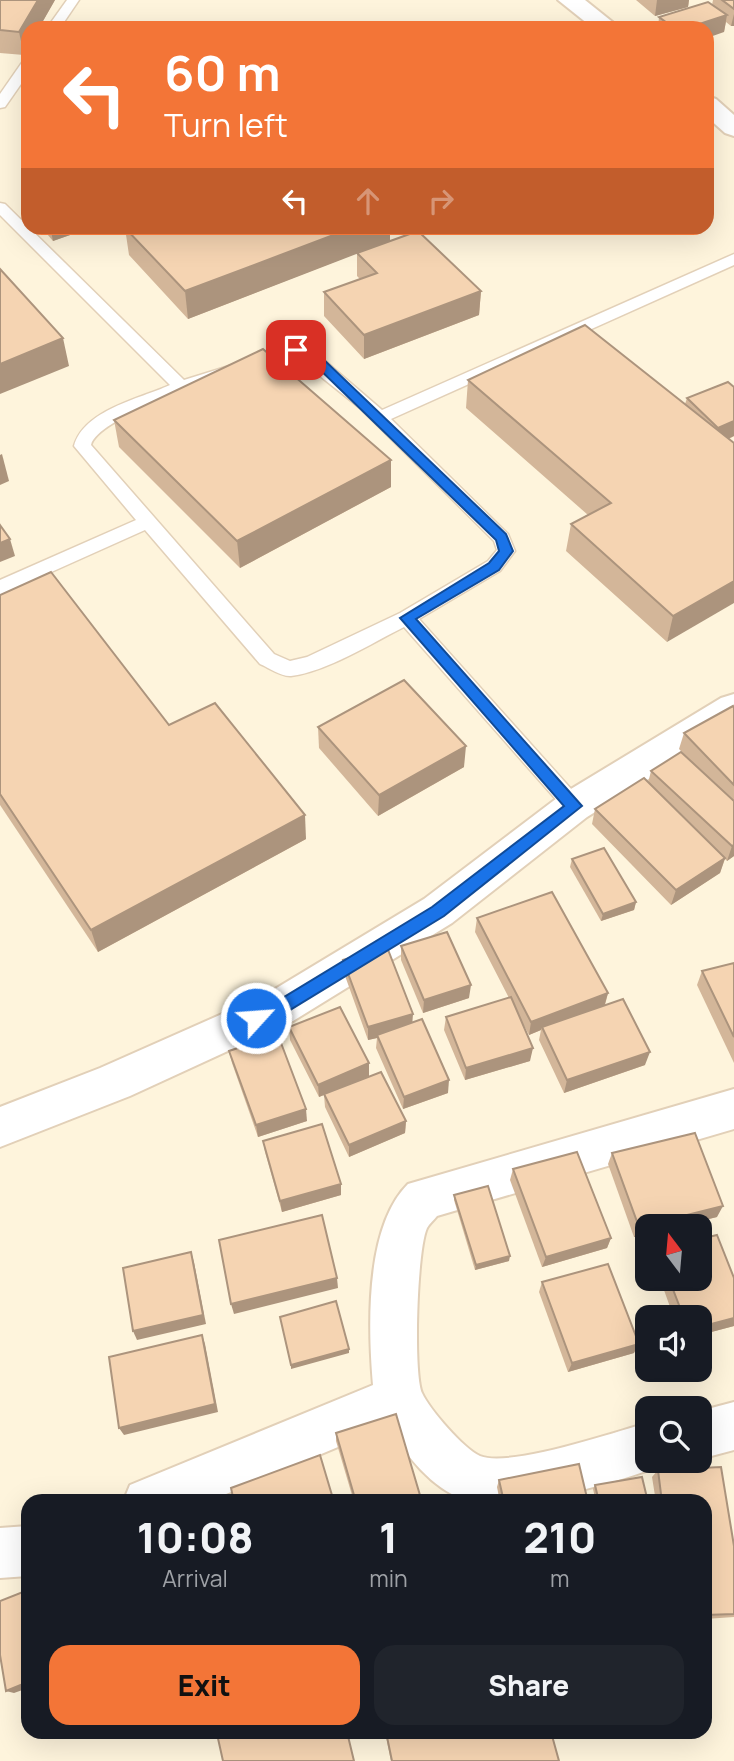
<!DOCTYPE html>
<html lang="en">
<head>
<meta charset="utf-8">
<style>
  body { margin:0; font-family:Manrope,sans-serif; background:#20242c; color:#f1f3f6; height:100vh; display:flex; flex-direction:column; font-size:26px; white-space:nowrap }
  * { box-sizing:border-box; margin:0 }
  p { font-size:23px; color:#9ea1a6 }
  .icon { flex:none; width:38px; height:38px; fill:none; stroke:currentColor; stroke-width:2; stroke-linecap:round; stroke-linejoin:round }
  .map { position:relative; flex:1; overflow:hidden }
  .panel { position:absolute; left:21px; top:1494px; width:691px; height:245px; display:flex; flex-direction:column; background:#171b24; border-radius:21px; box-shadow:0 7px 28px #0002 }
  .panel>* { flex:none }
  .guide { position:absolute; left:21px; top:21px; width:693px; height:214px; border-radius:21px; box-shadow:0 7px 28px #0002; background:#f37537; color:#fff; overflow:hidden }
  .needle { width:46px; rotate:344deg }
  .controls { position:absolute; left:635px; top:1214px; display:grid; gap:14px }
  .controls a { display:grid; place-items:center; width:77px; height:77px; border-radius:14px; background:#171b24; box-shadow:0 7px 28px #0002; font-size:35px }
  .pin { position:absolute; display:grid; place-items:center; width:60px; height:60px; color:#fff; margin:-30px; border-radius:14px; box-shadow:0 4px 10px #0006 }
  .me { position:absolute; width:77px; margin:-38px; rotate:64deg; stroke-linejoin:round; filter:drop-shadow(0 0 5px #0008) }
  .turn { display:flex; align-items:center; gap:24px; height:147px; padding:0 28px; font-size:32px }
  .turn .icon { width:91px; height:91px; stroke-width:2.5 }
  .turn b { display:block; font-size:49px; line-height:60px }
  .lanes { display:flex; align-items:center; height:66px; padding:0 28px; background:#0003; justify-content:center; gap:35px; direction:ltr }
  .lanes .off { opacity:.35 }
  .eta { display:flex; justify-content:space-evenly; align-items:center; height:119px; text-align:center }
  .eta b { font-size:42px; font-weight:800; line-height:49px }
  .primary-button { display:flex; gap:14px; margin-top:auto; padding:14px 28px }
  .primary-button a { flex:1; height:80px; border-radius:21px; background:#f37537; color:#111; font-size:28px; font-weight:800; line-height:80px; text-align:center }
  .primary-button a+a { background:#20242c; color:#f1f3f6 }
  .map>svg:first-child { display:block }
</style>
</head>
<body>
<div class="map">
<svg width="734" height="1761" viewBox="0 0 734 1761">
  <rect width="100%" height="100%" fill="#fef4dc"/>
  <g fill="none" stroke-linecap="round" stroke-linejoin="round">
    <g stroke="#e2d0b8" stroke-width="3">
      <g id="lane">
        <polygon points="67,0 79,0 60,28 47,28"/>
        <polygon points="28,60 28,74 5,107 0,108 0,94 23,61"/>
        <path d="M 0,203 L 5,204 L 184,380 L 296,345 L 318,355 L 382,410 L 734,254 L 734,265 L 391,419 L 508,534 L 515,551 L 500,571 L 419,619 L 581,800 L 584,806 L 581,812 L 567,812 L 404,627 C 372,643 326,672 291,676 C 282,677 269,668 260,664 L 145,530 L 0,595 L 0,580 L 136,520 L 74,446 C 84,410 139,399 170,385 L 0,215 ZM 295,356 L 360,408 L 494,541 L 497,550 L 488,561 L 400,613 L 307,657 L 290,661 L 274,654 L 91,445 C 101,411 257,368 295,356 Z"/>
      </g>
    </g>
    <g stroke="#e2d0b8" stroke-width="4">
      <g id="street">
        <polygon points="558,0 585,0 620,28 593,28"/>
        <polygon points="707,96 716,99 734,115 734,136 725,133 707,117"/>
        <polygon points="734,694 734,726 587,817 452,923 293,1021 130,1096 0,1147 0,1107 100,1068 265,995 424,899 561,795 721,698"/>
        <path d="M 734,1089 L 734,1129 L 437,1216 C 434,1220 429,1224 427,1228 C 417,1249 413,1373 422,1393 C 430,1410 464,1449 480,1456 C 510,1468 614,1432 648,1423 L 648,1461 L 666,1461 L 665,1464 C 623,1481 507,1515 465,1500 C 431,1488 407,1456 388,1426 L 207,1502 L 123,1502 L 130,1485 L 373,1385 C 368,1327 365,1227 408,1184 Z"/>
        <polygon points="734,1402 734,1450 700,1459 700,1411"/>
        <polygon points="28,1526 28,1576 0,1578 0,1528"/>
      </g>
    </g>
    <use href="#lane" fill="#fff" fill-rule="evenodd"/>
    <use href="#street" fill="#fff" fill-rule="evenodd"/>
  </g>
  <g fill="#d3b699">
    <polygon points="0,0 55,0 39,28 28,28 24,55 0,53"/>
    <polygon points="636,0 689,0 688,7 655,16"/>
    <polygon points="713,0 734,0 734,26 731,26 726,22 724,32 707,28 658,28 659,17 712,5"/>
    <polygon points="42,228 90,228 53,241"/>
    <polygon points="125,228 390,241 481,291 479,315 364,359 324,316 324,292 360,279 357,276 357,253 188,319 129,255"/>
    <polygon points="468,380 685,404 687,398 734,436 729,439 667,642 566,551 571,524 588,515 466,408"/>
    <polygon points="114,420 391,487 240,568 119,447"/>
    <polygon points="0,595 306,839 98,952 0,805"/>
    <polygon points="734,708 734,856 727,861 725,859 720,873 671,905 592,824 595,809 648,783 651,771 693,763 679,749 684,733"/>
    <polygon points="318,727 464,767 378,816 319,748"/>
    <polygon points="572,859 636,902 634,910 601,921 570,867"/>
    <polygon points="477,918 608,993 605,1005 645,1065 564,1093 539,1040 541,1030 529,1035 521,1020 530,1061 465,1080 444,1030 446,1017 509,998 475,932"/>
    <polygon points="401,946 469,998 423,1013 401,960"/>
    <polygon points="343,960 413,1022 448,1093 403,1109 376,1048 377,1038 368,1040 344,973"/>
    <polygon points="734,963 734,1063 697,985 702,971"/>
    <polygon points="289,1027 369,1063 369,1076 406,1121 405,1133 349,1157 325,1107 324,1095 319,1097 290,1040"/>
    <polygon points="229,1051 307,1121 258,1137 232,1063"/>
    <polygon points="263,1141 341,1184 341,1195 282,1212 265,1152"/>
    <polygon points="612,1153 717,1217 634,1237 608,1164"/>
    <polygon points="513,1169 611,1238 607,1248 542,1267 510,1180"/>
    <polygon points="454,1195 509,1261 475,1270 454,1200"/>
    <polygon points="660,1279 700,1279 734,1326 700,1335 700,1318 674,1318"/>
    <polygon points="542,1282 634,1353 568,1372 539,1292"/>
    <polygon points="336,1433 422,1502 354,1502 336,1441"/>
    <polygon points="721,1467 734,1546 734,1617 705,1619 705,1502 656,1502 652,1477 658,1470"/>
    <polygon points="499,1480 588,1502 500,1502 497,1487"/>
    <polygon points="595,1485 648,1502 596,1502 593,1489"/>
    <polygon points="385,1732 551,1732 559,1761 391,1761"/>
  </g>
  <g fill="#ac947d">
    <polygon points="38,0 55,0 39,28 28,28 28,47 24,55 19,32"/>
    <polygon points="657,0 689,0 688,7 655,16"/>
    <polygon points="734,14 734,26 731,26"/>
    <polygon points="727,15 724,32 707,38 707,28 687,28"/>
    <polygon points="62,228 90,228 53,241 51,231"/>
    <polygon points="352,228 390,228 390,241 188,319 185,291"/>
    <polygon points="481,291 479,315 364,359 364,335"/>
    <polygon points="63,338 69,366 0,394 0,364"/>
    <polygon points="734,421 734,436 714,445 718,428"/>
    <polygon points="2,454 9,481 0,485 0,455"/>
    <polygon points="391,460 391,487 240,568 237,541"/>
    <polygon points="10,539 15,556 0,562 0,543"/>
    <polygon points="734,581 734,603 667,642 673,616"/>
    <polygon points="466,746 464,767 378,816 379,795"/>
    <polygon points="305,815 306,839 98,952 91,930"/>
    <polygon points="734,845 734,856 727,861 732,846"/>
    <polygon points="725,858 720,873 671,905 676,890"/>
    <polygon points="636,902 634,910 601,921 603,914"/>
    <polygon points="471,985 469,998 423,1013 424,1000"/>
    <polygon points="608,993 604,1007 542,1027 541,1030 529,1035 531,1022"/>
    <polygon points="413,1014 412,1027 377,1035 377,1038 368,1040 368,1027"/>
    <polygon points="533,1048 530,1061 465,1080 466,1068"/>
    <polygon points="650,1052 645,1065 564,1093 567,1080"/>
    <polygon points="369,1063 369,1076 319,1097 318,1085"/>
    <polygon points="449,1080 448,1093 403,1109 404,1097"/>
    <polygon points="306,1109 307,1121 258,1137 256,1125"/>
    <polygon points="406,1121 405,1133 349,1157 349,1145"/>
    <polygon points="341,1184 341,1195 282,1212 280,1201"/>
    <polygon points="723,1206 717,1217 676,1227 648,1227 648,1234 634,1237 639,1227"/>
    <polygon points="611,1238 607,1248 542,1267 546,1257"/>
    <polygon points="191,1252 194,1262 206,1324 137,1340 133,1331"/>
    <polygon points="510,1256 509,1261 475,1270 476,1265"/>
    <polygon points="337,1278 338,1288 234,1314 231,1304"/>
    <polygon points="734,1318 734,1326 700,1335 700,1327"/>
    <polygon points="202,1335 205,1344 218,1412 124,1435 119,1428"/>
    <polygon points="639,1344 634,1353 568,1372 572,1363"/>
    <polygon points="349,1349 349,1353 291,1369 291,1365"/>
    <polygon points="28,1682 28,1688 14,1693 6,1691"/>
  </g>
  <g fill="#f5d4b2" stroke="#ac947d" stroke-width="2">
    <polygon points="0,0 38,0 19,32 0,30"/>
    <polygon points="722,0 734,0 734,9"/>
    <polygon points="708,2 727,15 687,28 674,28 659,17"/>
    <polygon points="48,228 62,228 51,231"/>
    <polygon points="125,228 352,228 185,291"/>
    <polygon points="418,231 481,291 364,335 324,292 377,273 357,253"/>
    <polygon points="0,269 63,338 0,364"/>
    <polygon points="585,325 734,443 734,581 673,616 571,524 611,503 468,380"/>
    <polygon points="263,349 391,460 237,541 114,420"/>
    <polygon points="728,382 734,387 734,421 718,428 687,398"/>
    <polygon points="0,525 10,539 0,543"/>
    <polygon points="51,572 169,725 215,703 305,815 91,930 0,794 0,595"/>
    <polygon points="404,680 466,746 379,795 318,727"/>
    <polygon points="733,706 734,708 734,785 684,733"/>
    <polygon points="681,752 734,801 734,845 732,846 651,771"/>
    <polygon points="644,778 725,858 676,890 595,809"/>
    <polygon points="604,848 636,902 603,914 572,859"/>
    <polygon points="552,892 608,993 531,1022 477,918"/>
    <polygon points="447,932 471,985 424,1000 401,946"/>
    <polygon points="387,947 413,1014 368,1027 343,960"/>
    <polygon points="734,963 734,1037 702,971"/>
    <polygon points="511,997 533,1048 466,1068 446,1017"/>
    <polygon points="623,999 650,1052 567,1080 542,1027"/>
    <polygon points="340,1007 369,1063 318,1085 289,1027"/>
    <polygon points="422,1019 449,1080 404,1097 377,1035"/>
    <polygon points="278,1035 306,1109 256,1125 229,1051"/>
    <polygon points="381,1072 406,1121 349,1145 324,1094"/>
    <polygon points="322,1124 341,1184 280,1201 263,1141"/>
    <polygon points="695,1133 723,1206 639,1227 612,1153"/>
    <polygon points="577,1152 611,1238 546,1257 513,1169"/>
    <polygon points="488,1186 510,1256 476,1265 454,1195"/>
    <polygon points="322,1215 337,1278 231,1304 219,1240"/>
    <polygon points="717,1235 734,1278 734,1318 700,1327 700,1318 684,1318 669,1279 700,1279 700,1239"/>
    <polygon points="191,1252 203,1315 133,1331 123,1268"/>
    <polygon points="608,1264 639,1344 572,1363 542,1282"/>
    <polygon points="336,1301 349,1349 291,1365 280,1317"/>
    <polygon points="202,1335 215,1404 119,1428 109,1357"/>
    <polygon points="396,1414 422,1502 356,1502 336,1433"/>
    <polygon points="320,1455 334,1502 234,1502 231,1488"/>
    <polygon points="579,1464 588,1502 504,1502 499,1480"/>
    <polygon points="721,1467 734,1546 734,1614 705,1615 705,1502 662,1502 658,1470"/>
    <polygon points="642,1477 648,1502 599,1502 595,1485"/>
    <polygon points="28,1590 28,1682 6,1691 0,1655 0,1601"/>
    <polygon points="220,1732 347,1732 354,1761 223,1761 217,1734"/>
    <polygon points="386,1732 551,1732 559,1761 392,1761"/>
  </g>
  <polygon fill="#1a73e8" stroke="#114b97" stroke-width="2" points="296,346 319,355 506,534 513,551 499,570 416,619 582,806 444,916 285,1013 256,1026 247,1018 250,1013 274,1003 432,907 564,806 400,618 489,563 499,551 496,540 311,361 292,353 290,350"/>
</svg>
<div class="controls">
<a><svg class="needle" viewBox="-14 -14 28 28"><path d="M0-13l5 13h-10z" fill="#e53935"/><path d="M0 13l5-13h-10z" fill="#9ea1a6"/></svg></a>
<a><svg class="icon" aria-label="sound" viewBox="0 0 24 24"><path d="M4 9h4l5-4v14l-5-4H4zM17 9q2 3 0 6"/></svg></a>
<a><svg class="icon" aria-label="search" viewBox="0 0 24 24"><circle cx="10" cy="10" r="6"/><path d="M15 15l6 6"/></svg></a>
</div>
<div class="pin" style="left:296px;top:350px;background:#d93025"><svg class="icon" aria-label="arrive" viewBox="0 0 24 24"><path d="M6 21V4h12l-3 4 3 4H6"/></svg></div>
<svg class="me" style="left:256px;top:1018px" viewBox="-20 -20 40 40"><circle r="17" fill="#1a73e8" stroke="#fff" stroke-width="3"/><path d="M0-11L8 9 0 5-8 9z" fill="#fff"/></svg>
<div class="guide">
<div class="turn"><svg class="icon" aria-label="left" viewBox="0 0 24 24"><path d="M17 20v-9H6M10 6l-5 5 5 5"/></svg><div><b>60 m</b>Turn left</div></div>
<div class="lanes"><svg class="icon" aria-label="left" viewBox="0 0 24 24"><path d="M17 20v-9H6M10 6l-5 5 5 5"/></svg><svg class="icon off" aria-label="ahead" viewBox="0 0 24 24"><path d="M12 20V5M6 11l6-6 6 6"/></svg><svg class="icon off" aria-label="right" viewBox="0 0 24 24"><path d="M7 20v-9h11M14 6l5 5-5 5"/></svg></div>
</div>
<section class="panel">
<div class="eta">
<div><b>10:08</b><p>Arrival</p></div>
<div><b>1</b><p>min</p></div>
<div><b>210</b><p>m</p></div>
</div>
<div class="primary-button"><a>Exit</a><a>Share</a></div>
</section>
</div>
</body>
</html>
